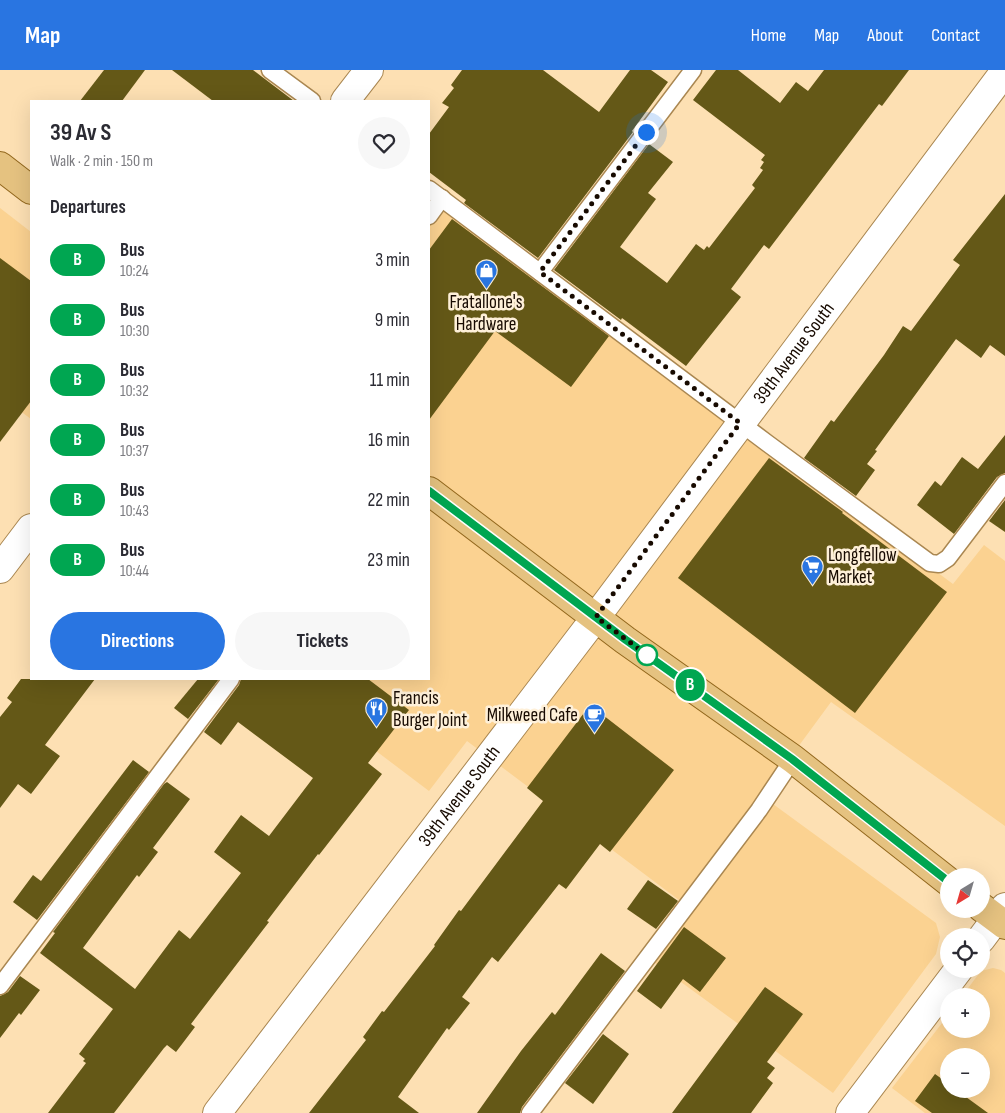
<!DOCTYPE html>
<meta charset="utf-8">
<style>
:root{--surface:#fff;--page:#f7f7f7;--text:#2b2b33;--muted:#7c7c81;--accent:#2975e1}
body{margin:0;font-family:"Sofia Sans Condensed",sans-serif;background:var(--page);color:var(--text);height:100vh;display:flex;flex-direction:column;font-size:19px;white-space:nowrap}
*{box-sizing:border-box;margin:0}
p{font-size:16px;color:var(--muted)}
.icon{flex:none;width:28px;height:28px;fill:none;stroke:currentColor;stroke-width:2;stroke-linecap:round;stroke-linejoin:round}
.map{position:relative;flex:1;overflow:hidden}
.details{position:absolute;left:30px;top:30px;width:400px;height:580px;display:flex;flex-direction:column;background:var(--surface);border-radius:0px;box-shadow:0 5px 20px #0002}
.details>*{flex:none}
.badge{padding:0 10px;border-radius:16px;font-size:18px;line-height:32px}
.needle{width:32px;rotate:217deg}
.tools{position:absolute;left:940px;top:798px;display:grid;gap:10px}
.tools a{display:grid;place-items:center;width:50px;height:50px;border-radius:50%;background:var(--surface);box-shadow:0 5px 20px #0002;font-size:25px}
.you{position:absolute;width:25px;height:25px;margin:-12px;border:4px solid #fff;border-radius:50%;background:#1a73e8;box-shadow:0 0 0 8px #1a73e833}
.map>.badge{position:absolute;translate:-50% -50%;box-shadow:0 0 0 2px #fff}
h2{padding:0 20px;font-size:19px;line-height:45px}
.round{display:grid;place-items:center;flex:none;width:52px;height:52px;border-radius:26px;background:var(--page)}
.overview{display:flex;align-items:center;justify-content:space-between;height:85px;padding:0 20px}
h1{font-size:24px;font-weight:700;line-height:38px}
.action{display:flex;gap:10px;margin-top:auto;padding:10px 20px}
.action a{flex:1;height:58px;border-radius:30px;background:var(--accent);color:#fff;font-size:20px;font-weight:700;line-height:58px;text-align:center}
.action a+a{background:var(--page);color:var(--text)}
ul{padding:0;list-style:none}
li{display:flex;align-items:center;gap:15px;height:60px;padding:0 20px}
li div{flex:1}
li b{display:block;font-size:19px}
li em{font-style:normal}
li .badge{min-width:55px;font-weight:700;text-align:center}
header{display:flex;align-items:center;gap:30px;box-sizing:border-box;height:70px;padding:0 25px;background:var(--accent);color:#fff}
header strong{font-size:24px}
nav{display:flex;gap:28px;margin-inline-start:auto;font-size:18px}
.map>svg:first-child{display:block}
</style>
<header>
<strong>Map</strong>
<nav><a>Home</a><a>Map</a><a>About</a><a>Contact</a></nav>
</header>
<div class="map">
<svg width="1005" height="1043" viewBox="0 0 1005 1043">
<rect width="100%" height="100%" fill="#fde0b3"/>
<g fill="#fbd291" fill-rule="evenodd">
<polygon points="437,131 953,514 984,475 1005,491 1005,756 831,632 762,726 936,853 940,867 936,884 833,1023 644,885 683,833 467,671 429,721 281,609 429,609 429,142"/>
<polygon points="0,138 31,162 31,349 0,326"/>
<path d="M993,898L1001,900L1005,903V1043H925L892,1018L949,944V959H981V926H962L981,901ZM949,986H981V1019H949Z"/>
</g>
<g fill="#645817">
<polygon points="104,0 145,0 122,31 80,31"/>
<polygon points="172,0 253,0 294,31 213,31"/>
<polygon points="462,0 543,0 599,42 630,0 651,0 668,12 632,61 633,62 538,188 464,133 466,130 429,102 429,64 449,37 442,33 454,18 451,15"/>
<polygon points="716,0 738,0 780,33 796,12 808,21 824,0 909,0 882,36 879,34 769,179 764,175 731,219 741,227 686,296 622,248 621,250 554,200 649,74 673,92 648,123 656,129 620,177 667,213 696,174 704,180 707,176 709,178 755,118 752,115 763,100 760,98 764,92 761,90 765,85 693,30"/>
<polygon points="1005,124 1005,286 990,275 981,288 956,269 875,380 877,381 867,394 875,400 856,426 804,388 831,350 834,352 884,285 903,256 911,261 960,195 953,190"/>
<polygon points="452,149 609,266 571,317 495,261 429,350 429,180"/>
<polygon points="0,188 31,211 31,331 0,372"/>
<polygon points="1005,365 1005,403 997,407 954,464 917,435 935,411 941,416 962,387 978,399"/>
<polygon points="769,388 843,442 842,443 947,522 855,643 678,508"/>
<polygon points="1005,430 1005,462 989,451"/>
<polygon points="21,609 95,609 45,675 60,686 31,724 18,714 0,738 0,647 12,632 7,628"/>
<polygon points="198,609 219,609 188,649 174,638"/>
<polygon points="241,609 368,609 409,640 368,693 382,704 319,785 318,784 267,851 269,852 191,954 195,957 176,982 167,975 164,978 114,1043 48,1043 86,993 83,991 85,989 79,984 113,939 40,883 55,863 53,862 164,714 167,712 190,729 153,778 158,782 139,807 137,805 83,878 135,919 179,860 190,869 241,803 214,782 241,745 269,766 313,708 238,652 221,675 204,662 239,615"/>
<polygon points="590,635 674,700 610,782 600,774 566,819 559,814 498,892 492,887 462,927 470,933 449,960 447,958 398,1027 419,1043 309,1043 366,970 363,967 382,941 384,942 435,876 434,875 459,840 461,841 543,731 527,718"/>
<polygon points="133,690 149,702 37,850 13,832 33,805 41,811"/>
<polygon points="648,810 678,831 656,859 627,839"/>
<polygon points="684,857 726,888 700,922 683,909 661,939 637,921"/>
<polygon points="601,883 625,901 522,1037 520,1043 477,1043 521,981 552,942 555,945"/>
<polygon points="20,906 40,920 21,945 19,943 0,968 0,926 8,922"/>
<polygon points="765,917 803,944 767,992 775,998 767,1008 773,1013 751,1043 672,1043"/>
<polygon points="603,964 629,984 593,1034 565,1013"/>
<polygon points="935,1004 949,1014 949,1019 955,1019 988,1043 932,1043 915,1031"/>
</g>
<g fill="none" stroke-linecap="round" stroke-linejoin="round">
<defs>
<g id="service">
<polyline points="270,0 312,31"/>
<polyline points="429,119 767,373 930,493 939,494 948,488 1005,413"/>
<polyline points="429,146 442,128"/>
<polyline points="540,202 693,0"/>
<polyline points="0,916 231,609"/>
<polyline points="530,1043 759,740 793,689"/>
</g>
<g id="minor">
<polyline points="345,31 369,0"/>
<polyline points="0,499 31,458"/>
<polyline points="981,869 1005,837"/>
<path id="s1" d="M217,1043L596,547L1005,1"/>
<polyline points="850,1043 959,899"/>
</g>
<g id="primary">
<polyline points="0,96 31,120"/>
<polyline points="429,421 625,570 793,689 949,812"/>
<polyline points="981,837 1005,855"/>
</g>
</defs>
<use href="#service" stroke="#aa8751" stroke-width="19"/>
<use href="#minor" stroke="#aa8751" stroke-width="30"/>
<use href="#primary" stroke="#92671c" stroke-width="30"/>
<use href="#service" stroke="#fff" stroke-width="16"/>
<use href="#minor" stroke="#fff" stroke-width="28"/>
<use href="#primary" stroke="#e5c280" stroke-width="28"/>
</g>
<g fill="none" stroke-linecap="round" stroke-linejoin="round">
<defs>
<polyline id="line" points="429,421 626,570 792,689 949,812"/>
</defs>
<use href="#line" stroke="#fff" stroke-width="11"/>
<use href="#line" stroke="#00a651" stroke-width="8"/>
<polyline stroke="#170a00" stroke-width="5" stroke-dasharray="0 9" points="646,62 540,202 740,353 596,547 647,585"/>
</g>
<defs>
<symbol id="shop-pin" viewBox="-11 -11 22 30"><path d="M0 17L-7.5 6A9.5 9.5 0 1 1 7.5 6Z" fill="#2975e1" stroke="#fef0d9"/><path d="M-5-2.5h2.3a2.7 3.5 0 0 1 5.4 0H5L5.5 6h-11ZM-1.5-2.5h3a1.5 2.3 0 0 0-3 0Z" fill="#fff"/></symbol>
<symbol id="supermarket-pin" viewBox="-11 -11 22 30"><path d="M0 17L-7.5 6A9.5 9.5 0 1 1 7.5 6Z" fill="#2975e1" stroke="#fef0d9"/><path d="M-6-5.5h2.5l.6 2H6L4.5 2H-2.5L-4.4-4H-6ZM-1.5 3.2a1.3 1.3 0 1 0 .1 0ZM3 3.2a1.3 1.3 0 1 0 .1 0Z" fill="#fff"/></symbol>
<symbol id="restaurant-pin" viewBox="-11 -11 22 30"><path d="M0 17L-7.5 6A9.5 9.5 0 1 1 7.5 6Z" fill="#2975e1" stroke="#fef0d9"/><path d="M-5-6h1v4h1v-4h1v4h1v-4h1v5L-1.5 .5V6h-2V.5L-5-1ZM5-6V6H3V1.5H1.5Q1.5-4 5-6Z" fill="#fff"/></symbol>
<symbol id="cafe-pin" viewBox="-11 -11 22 30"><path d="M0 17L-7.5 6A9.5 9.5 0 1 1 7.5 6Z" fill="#2975e1" stroke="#fef0d9"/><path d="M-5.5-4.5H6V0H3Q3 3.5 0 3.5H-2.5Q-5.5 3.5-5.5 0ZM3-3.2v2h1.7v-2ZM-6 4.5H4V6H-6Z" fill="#fff"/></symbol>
</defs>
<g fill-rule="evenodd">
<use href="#shop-pin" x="474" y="188" width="25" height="34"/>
<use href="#supermarket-pin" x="800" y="484" width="25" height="34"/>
<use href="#restaurant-pin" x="364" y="626" width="25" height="34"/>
<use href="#cafe-pin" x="582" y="632" width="25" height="34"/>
</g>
<circle fill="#fff" stroke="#00a651" stroke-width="2.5" cx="647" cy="585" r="10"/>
<g text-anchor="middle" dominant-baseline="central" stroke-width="5" stroke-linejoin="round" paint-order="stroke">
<g font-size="19" fill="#170a00" stroke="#fef0d9" text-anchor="start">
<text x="486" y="232" text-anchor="middle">Fratallone's<tspan x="486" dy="22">Hardware</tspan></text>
<text x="828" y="485">Longfellow<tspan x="828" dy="22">Market</tspan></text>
<text x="393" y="628">Francis<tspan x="393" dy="22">Burger Joint</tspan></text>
<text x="578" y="645" text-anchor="end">Milkweed Cafe</text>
</g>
<g font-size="19" fill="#170a00" stroke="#fef0d9">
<text stroke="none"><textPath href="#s1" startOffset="954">39th Avenue South</textPath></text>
<text stroke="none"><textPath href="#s1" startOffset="399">39th Avenue South</textPath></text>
</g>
</g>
</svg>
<div class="tools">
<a><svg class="needle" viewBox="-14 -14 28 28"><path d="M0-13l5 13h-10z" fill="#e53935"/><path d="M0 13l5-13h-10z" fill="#7c7c81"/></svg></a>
<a><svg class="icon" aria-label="locate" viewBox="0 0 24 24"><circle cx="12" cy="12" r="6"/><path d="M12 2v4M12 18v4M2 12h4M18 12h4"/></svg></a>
<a>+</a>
<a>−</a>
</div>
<div class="you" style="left:646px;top:62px"></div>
<b class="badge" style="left:690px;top:615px;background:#00a651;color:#fff">B</b>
<section class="details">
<div class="overview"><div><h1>39 Av S</h1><p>Walk · 2 min · 150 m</p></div><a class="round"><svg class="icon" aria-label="heart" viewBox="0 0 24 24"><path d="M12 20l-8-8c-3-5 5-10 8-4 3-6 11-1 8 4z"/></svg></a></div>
<h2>Departures</h2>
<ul>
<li><span class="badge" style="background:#00a651;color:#fff">B</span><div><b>Bus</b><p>10:24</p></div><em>3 min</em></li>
<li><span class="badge" style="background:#00a651;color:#fff">B</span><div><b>Bus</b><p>10:30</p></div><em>9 min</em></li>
<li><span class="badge" style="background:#00a651;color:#fff">B</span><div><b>Bus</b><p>10:32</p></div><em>11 min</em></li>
<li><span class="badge" style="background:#00a651;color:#fff">B</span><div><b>Bus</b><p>10:37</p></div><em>16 min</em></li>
<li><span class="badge" style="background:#00a651;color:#fff">B</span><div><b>Bus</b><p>10:43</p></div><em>22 min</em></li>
<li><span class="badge" style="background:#00a651;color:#fff">B</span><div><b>Bus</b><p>10:44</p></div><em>23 min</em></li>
</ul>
<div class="action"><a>Directions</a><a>Tickets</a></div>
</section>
</div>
